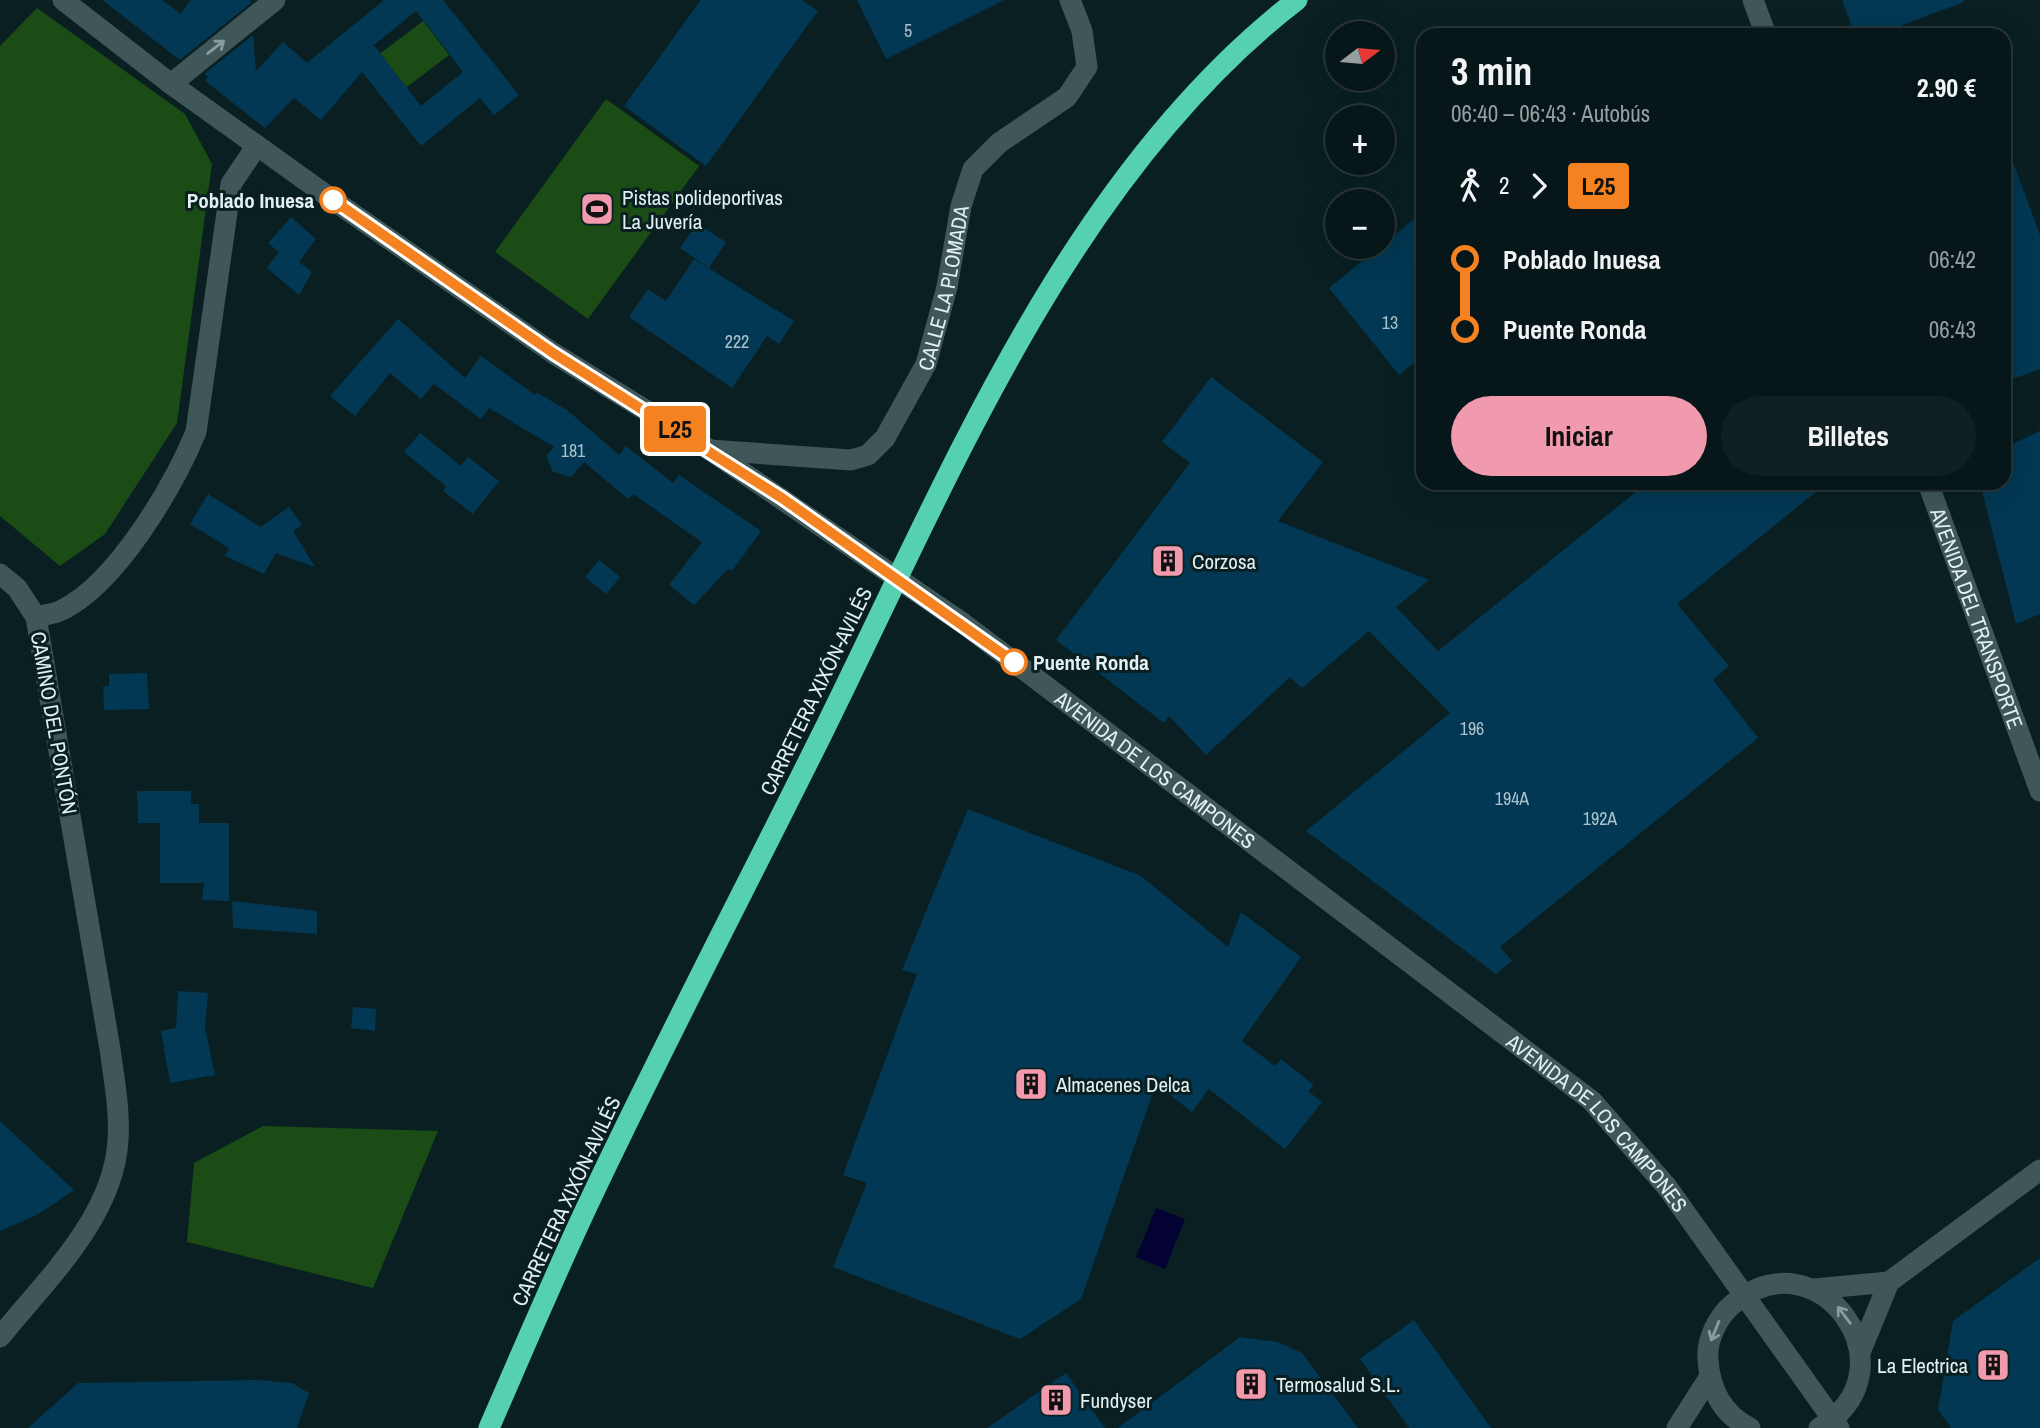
<!DOCTYPE html>
<html lang="es">
<meta charset="utf-8">
<style>
:root{--surface:#071719;--page:#102022;--text:#f1f3f6;--muted:#989fa2;--line:#283638;--accent:#f29aad}
body{margin:0;font-family:"Archivo Narrow",sans-serif;background:var(--page);color:var(--text);height:100vh;display:flex;flex-direction:column;font-size:26px;white-space:nowrap}
*{box-sizing:border-box;margin:0}
p{font-size:23px;color:var(--muted)}
.icon{flex:none;width:38px;height:38px;fill:none;stroke:currentColor;stroke-width:2;stroke-linecap:round;stroke-linejoin:round}
.map{position:relative;flex:1;overflow:hidden}
.sheet{position:absolute;left:1416px;top:28px;width:595px;height:462px;display:flex;flex-direction:column;background:var(--surface);border-radius:21px;box-shadow:0 7px 28px #0002,0 0 0 2px var(--line)}
.sheet>*{flex:none}
.badge{padding:0 14px;border-radius:5px;font-size:24px;line-height:46px}
.needle{width:46px;rotate:74deg}
.buttons{position:absolute;left:1325px;top:21px;display:grid;gap:14px}
.buttons a{display:grid;place-items:center;width:70px;height:70px;border-radius:50%;background:var(--surface);box-shadow:0 7px 28px #0002,0 0 0 2px var(--line);font-size:35px}
.map>.badge{position:absolute;translate:-50% -50%;box-shadow:0 0 0 4px #fff}
.legs{display:flex;align-items:center;gap:10px;height:77px;padding:0 35px;font-size:23px}
.legs p{margin-inline-start:auto}
.headline{display:flex;align-items:center;justify-content:space-between;height:119px;padding:0 35px}
h1{font-size:38px;font-weight:700;line-height:52px}
.button{display:flex;gap:14px;margin-top:auto;padding:14px 35px}
.button a{flex:1;height:80px;border-radius:42px;background:var(--accent);color:#111;font-size:28px;font-weight:700;line-height:80px;text-align:center}
.button a+a{background:var(--page);color:var(--text)}
ul{padding:0 35px;list-style:none}
li{display:flex;align-items:center;gap:24px;height:70px;font-size:26px}
li i{display:grid;place-items:center;width:10px;height:100%;margin:0 9px;background:currentColor}
li i::after{content:'';width:18px;height:18px;margin:-9px;border:5px solid;border-radius:50%;background:var(--surface)}
li p{margin-inline-start:auto}
li:first-child i{background:linear-gradient(#0000 50%,currentColor 0)}
li:last-child i{background:linear-gradient(currentColor 50%,#0000 0)}
.map>svg:first-child{display:block}
</style>
<div class="map">
<svg width="2040" height="1428" viewBox="0 0 2040 1428">
<rect width="100%" height="100%" fill="#091f21"/>
<g fill="#1b4c16">
<polygon points="37,8 185,114 212,164 177,423 105,534 60,566 0,516 0,46"/>
<polygon points="423,21 449,55 403,90 377,56"/>
<polygon points="606,99 699,166 588,319 495,252"/>
<polygon points="263,1126 438,1131 373,1288 187,1242 194,1163"/>
</g>
<polygon fill="#030233" points="1156,1208 1185,1219 1165,1269 1136,1257"/>
<g fill="#023853" fill-rule="evenodd">
<polygon points="102,0 162,0 181,14 190,0 250,0 251,3 180,60"/>
<path d="M384,0H443L519,95L494,115L480,98L421,146L362,72L321,120L294,98L265,128L205,81L208,77L204,74L253,35L256,71L283,42L307,63ZM416,11L463,72L421,106L374,45Z"/>
<polygon points="701,0 802,0 818,11 706,166 624,106"/>
<polygon points="857,0 1004,0 886,59"/>
<polygon points="1842,0 1963,0 1964,2 1902,25 1906,35 1855,35"/>
<polygon points="2006,143 2040,235 2040,369 2004,382 2004,144"/>
<polygon points="1423,212 1423,356 1399,375 1329,288"/>
<polygon points="291,217 316,239 299,262 312,272 299,295 267,268 279,252 268,243"/>
<polygon points="697,223 726,242 709,268 680,248"/>
<polygon points="694,259 794,321 779,344 767,336 732,388 629,317 648,289 666,301"/>
<polygon points="398,319 465,378 481,356 535,395 536,392 567,410 619,455 626,446 673,483 679,475 761,531 732,571 728,569 694,605 669,585 702,542 633,494 628,499 584,462 571,477 553,472 546,456 554,447 489,408 481,419 434,384 421,399 390,373 355,416 330,396"/>
<polygon points="1211,377 1323,462 1278,521 1429,580 1396,607 1438,651 1647,483 1827,483 1677,604 1729,666 1713,680 1758,738 1500,947 1512,961 1496,974 1306,831 1450,713 1369,631 1302,688 1290,677 1206,755 1169,716 1164,723 1056,640 1190,463 1162,442"/>
<polygon points="2040,431 2040,614 2016,624 1980,483 2004,483 2004,448"/>
<polygon points="420,433 461,466 468,457 499,481 473,514 443,491 446,486 404,452"/>
<polygon points="208,494 261,527 289,507 302,525 293,531 315,567 276,553 264,574 225,556 229,548 190,524"/>
<polygon points="599,560 620,577 606,594 585,577"/>
<polygon points="147,673 149,709 104,710 103,686 109,686 109,674"/>
<polygon points="137,791 191,791 191,804 199,804 199,823 229,823 229,901 202,900 204,883 160,883 160,823 138,823"/>
<polygon points="968,809 1141,876 1228,947 1241,912 1301,957 1242,1041 1275,1066 1281,1059 1314,1085 1308,1091 1322,1102 1285,1149 1209,1089 1192,1112 1156,1084 1081,1299 1020,1339 833,1267 867,1183 843,1175 917,974 902,970"/>
<polygon points="232,901 317,911 317,934 233,928"/>
<polygon points="178,991 208,993 205,1028 215,1075 170,1083 161,1031 176,1028"/>
<polygon points="353,1007 376,1009 375,1031 351,1028"/>
<polygon points="0,1121 74,1190 37,1215 0,1231"/>
<polygon points="2040,1258 2040,1428 1951,1428 1938,1410 1953,1321"/>
<polygon points="1414,1320 1491,1428 1409,1428 1360,1359"/>
<polygon points="1240,1337 1278,1342 1302,1353 1358,1428 1118,1428"/>
<polygon points="1066,1373 1105,1428 987,1428"/>
<polygon points="258,1380 292,1383 309,1393 297,1428 28,1428 78,1383"/>
</g>
<g fill="none" stroke-linecap="round" stroke-linejoin="round">
<g stroke="#40575a" stroke-width="21">
<polyline points="1753,0 1766,35"/>
<polyline points="171,84 275,0"/>
<path id="s1" d="M710,450L851,460L868,455L885,438L926,364L947,287L961,206L973,169L999,143L1067,97L1087,67L1082,31L1070,0"/>
<path id="s2" d="M1928,483L2040,791"/>
<polyline points="0,574 17,588 36,617"/>
<polyline points="1814,1289 1889,1282"/>
<path d="M0,1337C45,1281 114,1217 118,1140C120,1110 114,1079 110,1049L36,617C44,615 55,614 62,610C117,583 173,487 196,432L231,184L256,147"/>
<polyline points="1861,1350 1889,1282 2040,1170"/>
<polyline points="1677,1428 1709,1378"/>
<path d="M1750,1428C1722,1414 1710,1390 1708,1360C1706,1340 1718,1316 1733,1304C1819,1231 1918,1371 1819,1428"/>
</g>
<path stroke="#40575a" stroke-width="21" id="s3" d="M63,0L171,84L333,200L553,353L710,450L964,624L1592,1101L1667,1187L1839,1428"/>
<path stroke="#55d1b2" stroke-width="21" d="M489,1428C520,1357 550,1286 583,1215C659,1053 743,893 823,732C948,480 1069,175 1297,0"/>
</g>
<defs><path id="oneway-shaft" d="M-6 0H5M1.5-3L5.5 0L1.5 3" fill="none" stroke-width="1.6" stroke-linecap="round" stroke-linejoin="round" transform="scale(1.75)"/></defs>
<g stroke="#899c9e">
<use href="#oneway-shaft" transform="translate(216 47) rotate(-38)"/>
<use href="#oneway-shaft" transform="translate(1844 1315) rotate(-127)"/>
<use href="#oneway-shaft" transform="translate(1715 1331) rotate(112)"/>
</g>
<g fill="none" stroke-linecap="round" stroke-linejoin="round">
<defs>
<polyline id="line-1" points="333,200 553,353 782,498 1014,662"/>
</defs>
<use href="#line-1" stroke="#fff" stroke-width="16"/>
<use href="#line-1" stroke="#f58220" stroke-width="10"/>
</g>
<defs>
<symbol id="stadium-square" viewBox="-11 -11 22 22"><rect x="-9" y="-9" width="18" height="18" rx="4" fill="#f29aad" stroke="#091f21"/><path d="M0-5a6.5 5 0 1 0 0 10a6.5 5 0 1 0 0-10ZM-3.5-1.8h7v3.6h-7Z" fill="#111"/></symbol>
<symbol id="building-square" viewBox="-11 -11 22 22"><rect x="-9" y="-9" width="18" height="18" rx="4" fill="#f29aad" stroke="#091f21"/><path d="M-4-6H4V6H1V3H-1V6H-4ZM-2.5-4.3h1.7v1.8h-1.7ZM.8-4.3h1.7v1.8H.8ZM-2.5-1h1.7V.8h-1.7ZM.8-1h1.7V.8H.8Z" fill="#111"/></symbol>
</defs>
<g fill-rule="evenodd">
<use href="#stadium-square" x="578" y="190" width="38" height="38"/>
<use href="#building-square" x="1149" y="542" width="38" height="38"/>
<use href="#building-square" x="1012" y="1065" width="38" height="38"/>
<use href="#building-square" x="1974" y="1346" width="38" height="38"/>
<use href="#building-square" x="1232" y="1365" width="38" height="38"/>
<use href="#building-square" x="1037" y="1381" width="38" height="38"/>
</g>
<g fill="#fff" stroke="#f58220" stroke-width="3.5">
<circle cx="333" cy="200" r="12"/>
<circle cx="1014" cy="662" r="12"/>
</g>
<g text-anchor="middle" dominant-baseline="central" stroke-width="6" stroke-linejoin="round" paint-order="stroke">
<g font-size="18" fill="#abc2ca">
<text x="908" y="30">5</text>
<text x="1390" y="322">13</text>
<text x="737" y="341">222</text>
<text x="573" y="450">181</text>
<text x="1472" y="728">196</text>
<text x="1512" y="798">194A</text>
<text x="1600" y="818">192A</text>
</g>
<g font-size="21" fill="#e3f0f2" stroke="#091f21" text-anchor="start">
<text x="622" y="197">Pistas polideportivas<tspan x="622" dy="24">La Juvería</tspan></text>
<text x="1192" y="561">Corzosa</text>
<text x="1056" y="1084">Almacenes Delca</text>
<text x="1968" y="1365" text-anchor="end">La Electrica</text>
<text x="1276" y="1384">Termosalud S.L.</text>
<text x="1080" y="1400">Fundyser</text>
</g>
<g font-size="21" font-weight="bold" fill="#e3f0f2" stroke="#091f21" text-anchor="end">
<text x="314" y="200">Poblado Inuesa</text>
<text x="1033" y="662" text-anchor="start">Puente Ronda</text>
</g>
<g font-size="21" fill="#e3f0f2" stroke="#091f21">
<text stroke="none"><textPath href="#s1" startOffset="346">CALLE LA PLOMADA</textPath></text>
<text stroke="none"><textPath href="#s2" startOffset="144">AVENIDA DEL TRANSPORTE</textPath></text>
<text transform="translate(816 691) rotate(-64)">CARRETERA XIXÓN-AVILÉS</text>
<text transform="translate(54 723) rotate(80)">CAMINO DEL PONTÓN</text>
<text stroke="none"><textPath href="#s3" startOffset="1337">AVENIDA DE LOS CAMPONES</textPath></text>
<text stroke="none"><textPath href="#s3" startOffset="1904">AVENIDA DE LOS CAMPONES</textPath></text>
<text transform="translate(566 1201) rotate(-65)">CARRETERA XIXÓN-AVILÉS</text>
</g>
</g>
</svg>
<div class="buttons">
<a><svg class="needle" viewBox="-14 -14 28 28"><path d="M0-13l5 13h-10z" fill="#e53935"/><path d="M0 13l5-13h-10z" fill="#989fa2"/></svg></a>
<a>+</a>
<a>−</a>
</div>
<b class="badge" style="left:675px;top:429px;background:#f58220;color:#111">L25</b>
<section class="sheet">
<div class="headline"><div><h1>3 min</h1><p>06:40 – 06:43 · Autobús</p></div><b>2.90 €</b></div>
<div class="legs"><svg class="icon" aria-label="walk" viewBox="0 0 24 24"><circle cx="13" cy="4" r="2"/><path d="M13 8l-2 6 4 7M11 14l-3 7M7 12l3-4h3l4 4"/></svg>2<svg class="icon" aria-label="forward" viewBox="0 0 24 24"><path d="M9 5l7 7-7 7"/></svg><b class="badge" style="background:#f58220;color:#111">L25</b></div>
<ul>
<li><i style="color:#f58220"></i><b>Poblado Inuesa</b><p>06:42</p></li>
<li><i style="color:#f58220"></i><b>Puente Ronda</b><p>06:43</p></li>
</ul>
<div class="button"><a>Iniciar</a><a>Billetes</a></div>
</section>
</div>
